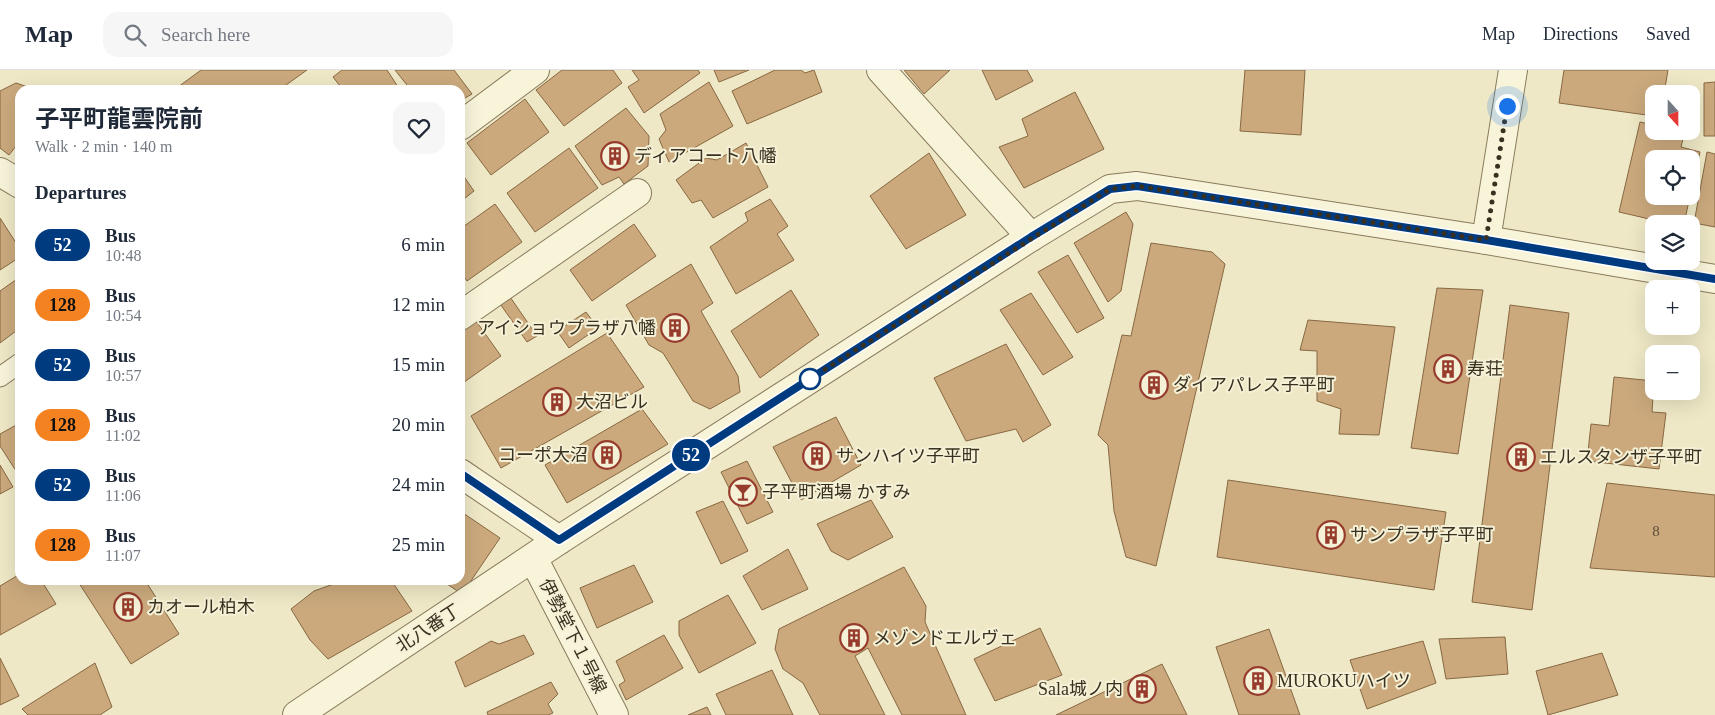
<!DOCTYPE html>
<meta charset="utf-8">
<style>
:root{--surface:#fff;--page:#f6f6f7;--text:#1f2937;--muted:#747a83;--line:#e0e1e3}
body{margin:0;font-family:"Times New Roman","Noto Sans JP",serif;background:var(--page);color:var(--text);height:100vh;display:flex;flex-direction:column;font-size:19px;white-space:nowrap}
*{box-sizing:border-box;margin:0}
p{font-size:16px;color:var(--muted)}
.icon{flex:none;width:28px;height:28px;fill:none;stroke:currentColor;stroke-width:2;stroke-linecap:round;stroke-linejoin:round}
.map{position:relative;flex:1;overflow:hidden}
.sheet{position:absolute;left:15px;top:15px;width:450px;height:500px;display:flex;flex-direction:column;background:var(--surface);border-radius:15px;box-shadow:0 5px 20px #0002}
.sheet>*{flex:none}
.badge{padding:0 10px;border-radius:16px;font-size:18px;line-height:32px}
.needle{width:32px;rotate:159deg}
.controls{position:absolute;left:1645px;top:15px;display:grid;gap:10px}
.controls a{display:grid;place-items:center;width:55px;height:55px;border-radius:10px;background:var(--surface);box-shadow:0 5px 20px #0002;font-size:25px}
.you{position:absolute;width:25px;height:25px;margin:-12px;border:4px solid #fff;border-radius:50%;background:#1a73e8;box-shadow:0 0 0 8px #1a73e833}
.map>.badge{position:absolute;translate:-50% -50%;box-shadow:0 0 0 2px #fff}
h2{padding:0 20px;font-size:19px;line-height:45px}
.round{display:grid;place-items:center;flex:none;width:52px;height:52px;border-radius:15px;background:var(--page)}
.head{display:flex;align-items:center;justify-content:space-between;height:85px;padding:0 20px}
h1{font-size:24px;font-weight:700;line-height:38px}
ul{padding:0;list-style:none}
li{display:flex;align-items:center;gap:15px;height:60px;padding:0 20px}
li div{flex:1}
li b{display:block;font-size:19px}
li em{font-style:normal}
li .badge{min-width:55px;font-weight:700;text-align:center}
header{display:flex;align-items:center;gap:30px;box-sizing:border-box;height:70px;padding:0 25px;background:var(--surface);border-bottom:1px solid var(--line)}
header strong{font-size:24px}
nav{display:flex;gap:28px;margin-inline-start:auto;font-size:18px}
.search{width:350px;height:45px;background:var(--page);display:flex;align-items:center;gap:12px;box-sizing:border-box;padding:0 18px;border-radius:15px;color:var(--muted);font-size:19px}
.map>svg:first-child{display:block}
</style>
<header>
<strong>Map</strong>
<div class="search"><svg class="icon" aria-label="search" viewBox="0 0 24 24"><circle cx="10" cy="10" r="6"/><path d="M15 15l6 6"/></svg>Search here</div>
<nav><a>Map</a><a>Directions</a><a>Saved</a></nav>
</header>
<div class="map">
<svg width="1715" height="645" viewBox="0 0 1715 645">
<rect width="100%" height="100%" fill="#eee8c6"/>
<g fill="#cba97d" stroke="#876842">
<polygon points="201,0 307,0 279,20 174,20"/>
<polygon points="342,0 387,0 400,20 343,20 333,7"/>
<polygon points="395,0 454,0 472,24 460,31 460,20 411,20"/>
<polygon points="562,0 613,0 622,13 564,56 536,20"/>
<polygon points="632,0 698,0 700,3 644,43 628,17 639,10"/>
<polygon points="714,0 749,0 719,12"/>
<polygon points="775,0 801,0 805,3 814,0 822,22 747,54 732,21"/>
<polygon points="904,0 950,0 924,24"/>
<polygon points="982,0 1027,0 1033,11 996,30"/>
<polygon points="1245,0 1305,0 1301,65 1240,61"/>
<polygon points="1564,0 1668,0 1664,24 1654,24 1654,46 1559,33"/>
<polygon points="709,12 733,56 669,92 659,69 666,60 660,44"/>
<polygon points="1715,12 1715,66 1704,66 1704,13"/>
<polygon points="16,13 37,20 20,20 20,71 9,85 0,78 0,21"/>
<polygon points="1075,22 1104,79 1024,118 999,77 1028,66 1022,49"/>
<polygon points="525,29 549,62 491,105 467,73"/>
<polygon points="626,38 649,66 648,96 624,114 619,107 602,115 575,76"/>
<polygon points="1640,52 1654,55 1654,61 1685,61 1681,77 1700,82 1691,121 1691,89 1654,89 1654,126 1690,126 1684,154 1671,154 1619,142"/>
<polygon points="746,73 768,117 713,148 701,130 692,133 676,110 706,88 717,90"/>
<polygon points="569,78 598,118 535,162 507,123"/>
<polygon points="1707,82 1715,84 1715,157 1694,153"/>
<polygon points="929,83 966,145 906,179 870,126"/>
<polygon points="460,101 474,121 460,132"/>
<polygon points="770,129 788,156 777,164 794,190 736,224 710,177 748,151 745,143"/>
<polygon points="495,134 522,172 467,211 460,201 460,159"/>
<polygon points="1126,142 1133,154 1121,221 1108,232 1074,173"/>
<polygon points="0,148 20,179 20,187 0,200"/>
<polygon points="634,154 656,186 592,231 570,200"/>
<polygon points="1151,173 1212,182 1225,194 1156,496 1126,487 1114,441 1108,375 1098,365 1122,265 1131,266"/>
<polygon points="1068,185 1104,248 1077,263 1038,202"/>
<polygon points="691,194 713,233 701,241 738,306 740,322 710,339 693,331 663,283 649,275 626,235"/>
<polygon points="20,207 20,258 0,273 0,221"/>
<polygon points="1437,218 1483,220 1458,384 1411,378"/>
<polygon points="791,220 819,265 760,308 731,261"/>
<polygon points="1031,223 1073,287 1043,305 1000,240"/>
<polygon points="508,224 537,266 527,272 498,231"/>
<polygon points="1510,235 1569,243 1532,540 1472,532"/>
<polygon points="586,242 598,258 569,278 557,261"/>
<polygon points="1308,250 1395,257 1379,365 1339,364 1341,339 1317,331 1317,281 1300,280"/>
<polygon points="476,251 501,286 460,315 460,262"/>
<polygon points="607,263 644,317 501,398 471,346"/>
<polygon points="1006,274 1051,355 1023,372 1016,359 966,371 934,308"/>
<polygon points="1614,307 1654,311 1652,342 1666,343 1659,399 1587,391 1591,354 1609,356"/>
<polygon points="642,339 668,374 567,433 545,395"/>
<polygon points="836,347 861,395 801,430 773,377"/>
<polygon points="20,353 20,407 0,376 0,364"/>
<polygon points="747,391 773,442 747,454 721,402"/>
<polygon points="0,395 13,417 0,424"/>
<polygon points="1228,410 1446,442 1434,520 1217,487"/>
<polygon points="1607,413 1715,425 1715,507 1590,498"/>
<polygon points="871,430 893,467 848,490 831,481 817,454"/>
<polygon points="723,431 748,481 721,494 696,442"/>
<polygon points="460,441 500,468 462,524 441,510 460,510"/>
<polygon points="788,479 808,519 762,540 743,506"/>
<polygon points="634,495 653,532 597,558 580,518"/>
<polygon points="904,497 926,536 925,552 966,645 902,645 868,578 855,586 885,645 820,645 803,613 783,599 775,579 779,559"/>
<polygon points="20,504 20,510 41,510 56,534 0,565 0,516"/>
<polygon points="77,510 145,510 179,564 131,594"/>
<polygon points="345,510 391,510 412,541 328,589 310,570 291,539 314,521"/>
<polygon points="728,525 756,573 699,603 679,565 679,551"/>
<polygon points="1040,558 1062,605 995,631 974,589"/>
<polygon points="1269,559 1300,645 1239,645 1216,577"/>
<polygon points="524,565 534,584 465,617 455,592 491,571 499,574"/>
<polygon points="664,565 683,598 626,630 619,615 625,611 616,591"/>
<polygon points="1505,567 1508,604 1446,609 1439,569"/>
<polygon points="1423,571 1436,613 1367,639 1350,590"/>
<polygon points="1602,583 1618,625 1548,645 1536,601"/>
<polygon points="0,588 19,626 0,635"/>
<polygon points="95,593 112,637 100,645 28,645 22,639"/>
<polygon points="1162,594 1187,645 1056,645"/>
<polygon points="772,600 793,645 726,645 716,624"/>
<polygon points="551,612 558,624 548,634 553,643 548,645 488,645 487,642"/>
<polygon points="707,637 711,645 688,645"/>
</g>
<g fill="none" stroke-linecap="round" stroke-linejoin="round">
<defs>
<polyline id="service" points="0,307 20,293"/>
<g id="minor">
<polyline points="881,0 1031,167"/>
<polyline points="460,56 535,0"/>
<polyline points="1486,170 1513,0"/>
<polyline points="460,246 637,123"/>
<polyline points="533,488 614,645"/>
<polyline points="297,645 559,470 1031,167 1110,119 1137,116 1486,170 1715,209"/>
</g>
<g id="tertiary">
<polyline points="0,102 20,114"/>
<polyline points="460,403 559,470"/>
</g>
</defs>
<use href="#service" stroke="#897a5c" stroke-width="21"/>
<use href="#minor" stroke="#897a5c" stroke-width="30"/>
<use href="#tertiary" stroke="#897a5c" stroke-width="30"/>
<use href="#service" stroke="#f8f4da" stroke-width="19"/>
<use href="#minor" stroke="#f8f4da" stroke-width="28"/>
<use href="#tertiary" stroke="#f8f4da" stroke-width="28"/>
</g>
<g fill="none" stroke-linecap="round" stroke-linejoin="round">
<defs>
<polyline id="line" points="460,403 559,470 1031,167 1110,119 1137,116 1486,170 1715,209"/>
</defs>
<use href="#line" stroke="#fff" stroke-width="11"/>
<use href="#line" stroke="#003b80" stroke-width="8"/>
<polyline stroke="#393020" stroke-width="5" stroke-dasharray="0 9" points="810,309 1110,119 1137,116 1486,170 1507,36"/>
</g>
<defs>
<symbol id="building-ring" viewBox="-11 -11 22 22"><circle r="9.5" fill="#f5f1d6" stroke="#973c2d" stroke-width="1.5"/><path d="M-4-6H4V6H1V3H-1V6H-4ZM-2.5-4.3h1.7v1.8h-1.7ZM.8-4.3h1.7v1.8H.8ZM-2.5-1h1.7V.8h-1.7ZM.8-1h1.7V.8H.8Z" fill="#973c2d"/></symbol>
<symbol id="bar-ring" viewBox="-11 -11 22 22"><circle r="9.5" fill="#f5f1d6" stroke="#973c2d" stroke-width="1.5"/><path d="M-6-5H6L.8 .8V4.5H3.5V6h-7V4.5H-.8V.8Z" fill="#973c2d"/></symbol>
</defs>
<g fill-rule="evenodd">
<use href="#building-ring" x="599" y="70" width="32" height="32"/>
<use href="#building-ring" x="659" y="242" width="32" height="32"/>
<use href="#building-ring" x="1432" y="283" width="32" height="32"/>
<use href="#building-ring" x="1138" y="299" width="32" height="32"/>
<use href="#building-ring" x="541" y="316" width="32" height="32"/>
<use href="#building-ring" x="591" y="369" width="32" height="32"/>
<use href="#building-ring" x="801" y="370" width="32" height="32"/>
<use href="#building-ring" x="1505" y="371" width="32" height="32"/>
<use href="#bar-ring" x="727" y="406" width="32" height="32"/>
<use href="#building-ring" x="1315" y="449" width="32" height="32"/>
<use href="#building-ring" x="112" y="521" width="32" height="32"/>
<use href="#building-ring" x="838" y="552" width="32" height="32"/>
<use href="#building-ring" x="1242" y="595" width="32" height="32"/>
<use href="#building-ring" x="1126" y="603" width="32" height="32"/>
</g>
<circle fill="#fff" stroke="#003b80" stroke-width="2.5" cx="810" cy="309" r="10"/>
<g text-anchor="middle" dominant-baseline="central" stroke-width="4" stroke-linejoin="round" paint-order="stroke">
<g font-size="15" fill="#5e4e37">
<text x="1656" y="461">8</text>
</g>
<g font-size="18" fill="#393020" stroke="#f5f1d6" text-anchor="start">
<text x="634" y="86">ディアコート八幡</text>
<text x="656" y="258" text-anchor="end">アイショウプラザ八幡</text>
<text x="1467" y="299">寿荘</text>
<text x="1173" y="315">ダイアパレス子平町</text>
<text x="576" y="332">大沼ビル</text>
<text x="588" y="385" text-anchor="end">コーポ大沼</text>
<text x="836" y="386">サンハイツ子平町</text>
<text x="1540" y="387">エルスタンザ子平町</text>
<text x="762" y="422">子平町酒場 かすみ</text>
<text x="1350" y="465">サンプラザ子平町</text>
<text x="147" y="537">カオール柏木</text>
<text x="873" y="568">メゾンドエルヴェ</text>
<text x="1277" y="611">MUROKUハイツ</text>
<text x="1123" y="619" text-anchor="end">Sala城ノ内</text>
</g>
<g font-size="18" fill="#393020" stroke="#f5f1d6">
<text transform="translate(428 558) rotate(-33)">北八番丁</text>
<text transform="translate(573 566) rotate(63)">伊勢堂下１号線</text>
</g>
</g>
</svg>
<div class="controls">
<a><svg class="needle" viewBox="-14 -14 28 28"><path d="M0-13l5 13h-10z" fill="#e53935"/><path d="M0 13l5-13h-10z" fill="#747a83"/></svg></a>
<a><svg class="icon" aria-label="locate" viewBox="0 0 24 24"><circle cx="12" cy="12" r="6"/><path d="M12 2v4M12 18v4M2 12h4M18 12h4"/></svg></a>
<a><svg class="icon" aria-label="layers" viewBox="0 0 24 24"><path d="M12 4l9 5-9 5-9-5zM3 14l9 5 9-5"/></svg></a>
<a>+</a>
<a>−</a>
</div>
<div class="you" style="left:1507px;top:36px"></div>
<b class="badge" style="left:691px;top:385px;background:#003b80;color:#fff">52</b>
<section class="sheet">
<div class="head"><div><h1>子平町龍雲院前</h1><p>Walk · 2 min · 140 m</p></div><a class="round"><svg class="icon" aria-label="heart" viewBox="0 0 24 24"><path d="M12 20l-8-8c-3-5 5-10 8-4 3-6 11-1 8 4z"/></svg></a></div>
<h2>Departures</h2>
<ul>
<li><span class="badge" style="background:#003b80;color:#fff">52</span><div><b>Bus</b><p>10:48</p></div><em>6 min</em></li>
<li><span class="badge" style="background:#f58220;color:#111">128</span><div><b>Bus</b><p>10:54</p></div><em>12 min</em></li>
<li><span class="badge" style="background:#003b80;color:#fff">52</span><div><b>Bus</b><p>10:57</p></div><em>15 min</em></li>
<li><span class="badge" style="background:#f58220;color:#111">128</span><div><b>Bus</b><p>11:02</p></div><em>20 min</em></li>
<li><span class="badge" style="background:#003b80;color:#fff">52</span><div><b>Bus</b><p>11:06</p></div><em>24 min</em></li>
<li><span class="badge" style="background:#f58220;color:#111">128</span><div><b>Bus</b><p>11:07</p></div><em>25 min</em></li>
</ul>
</section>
</div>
